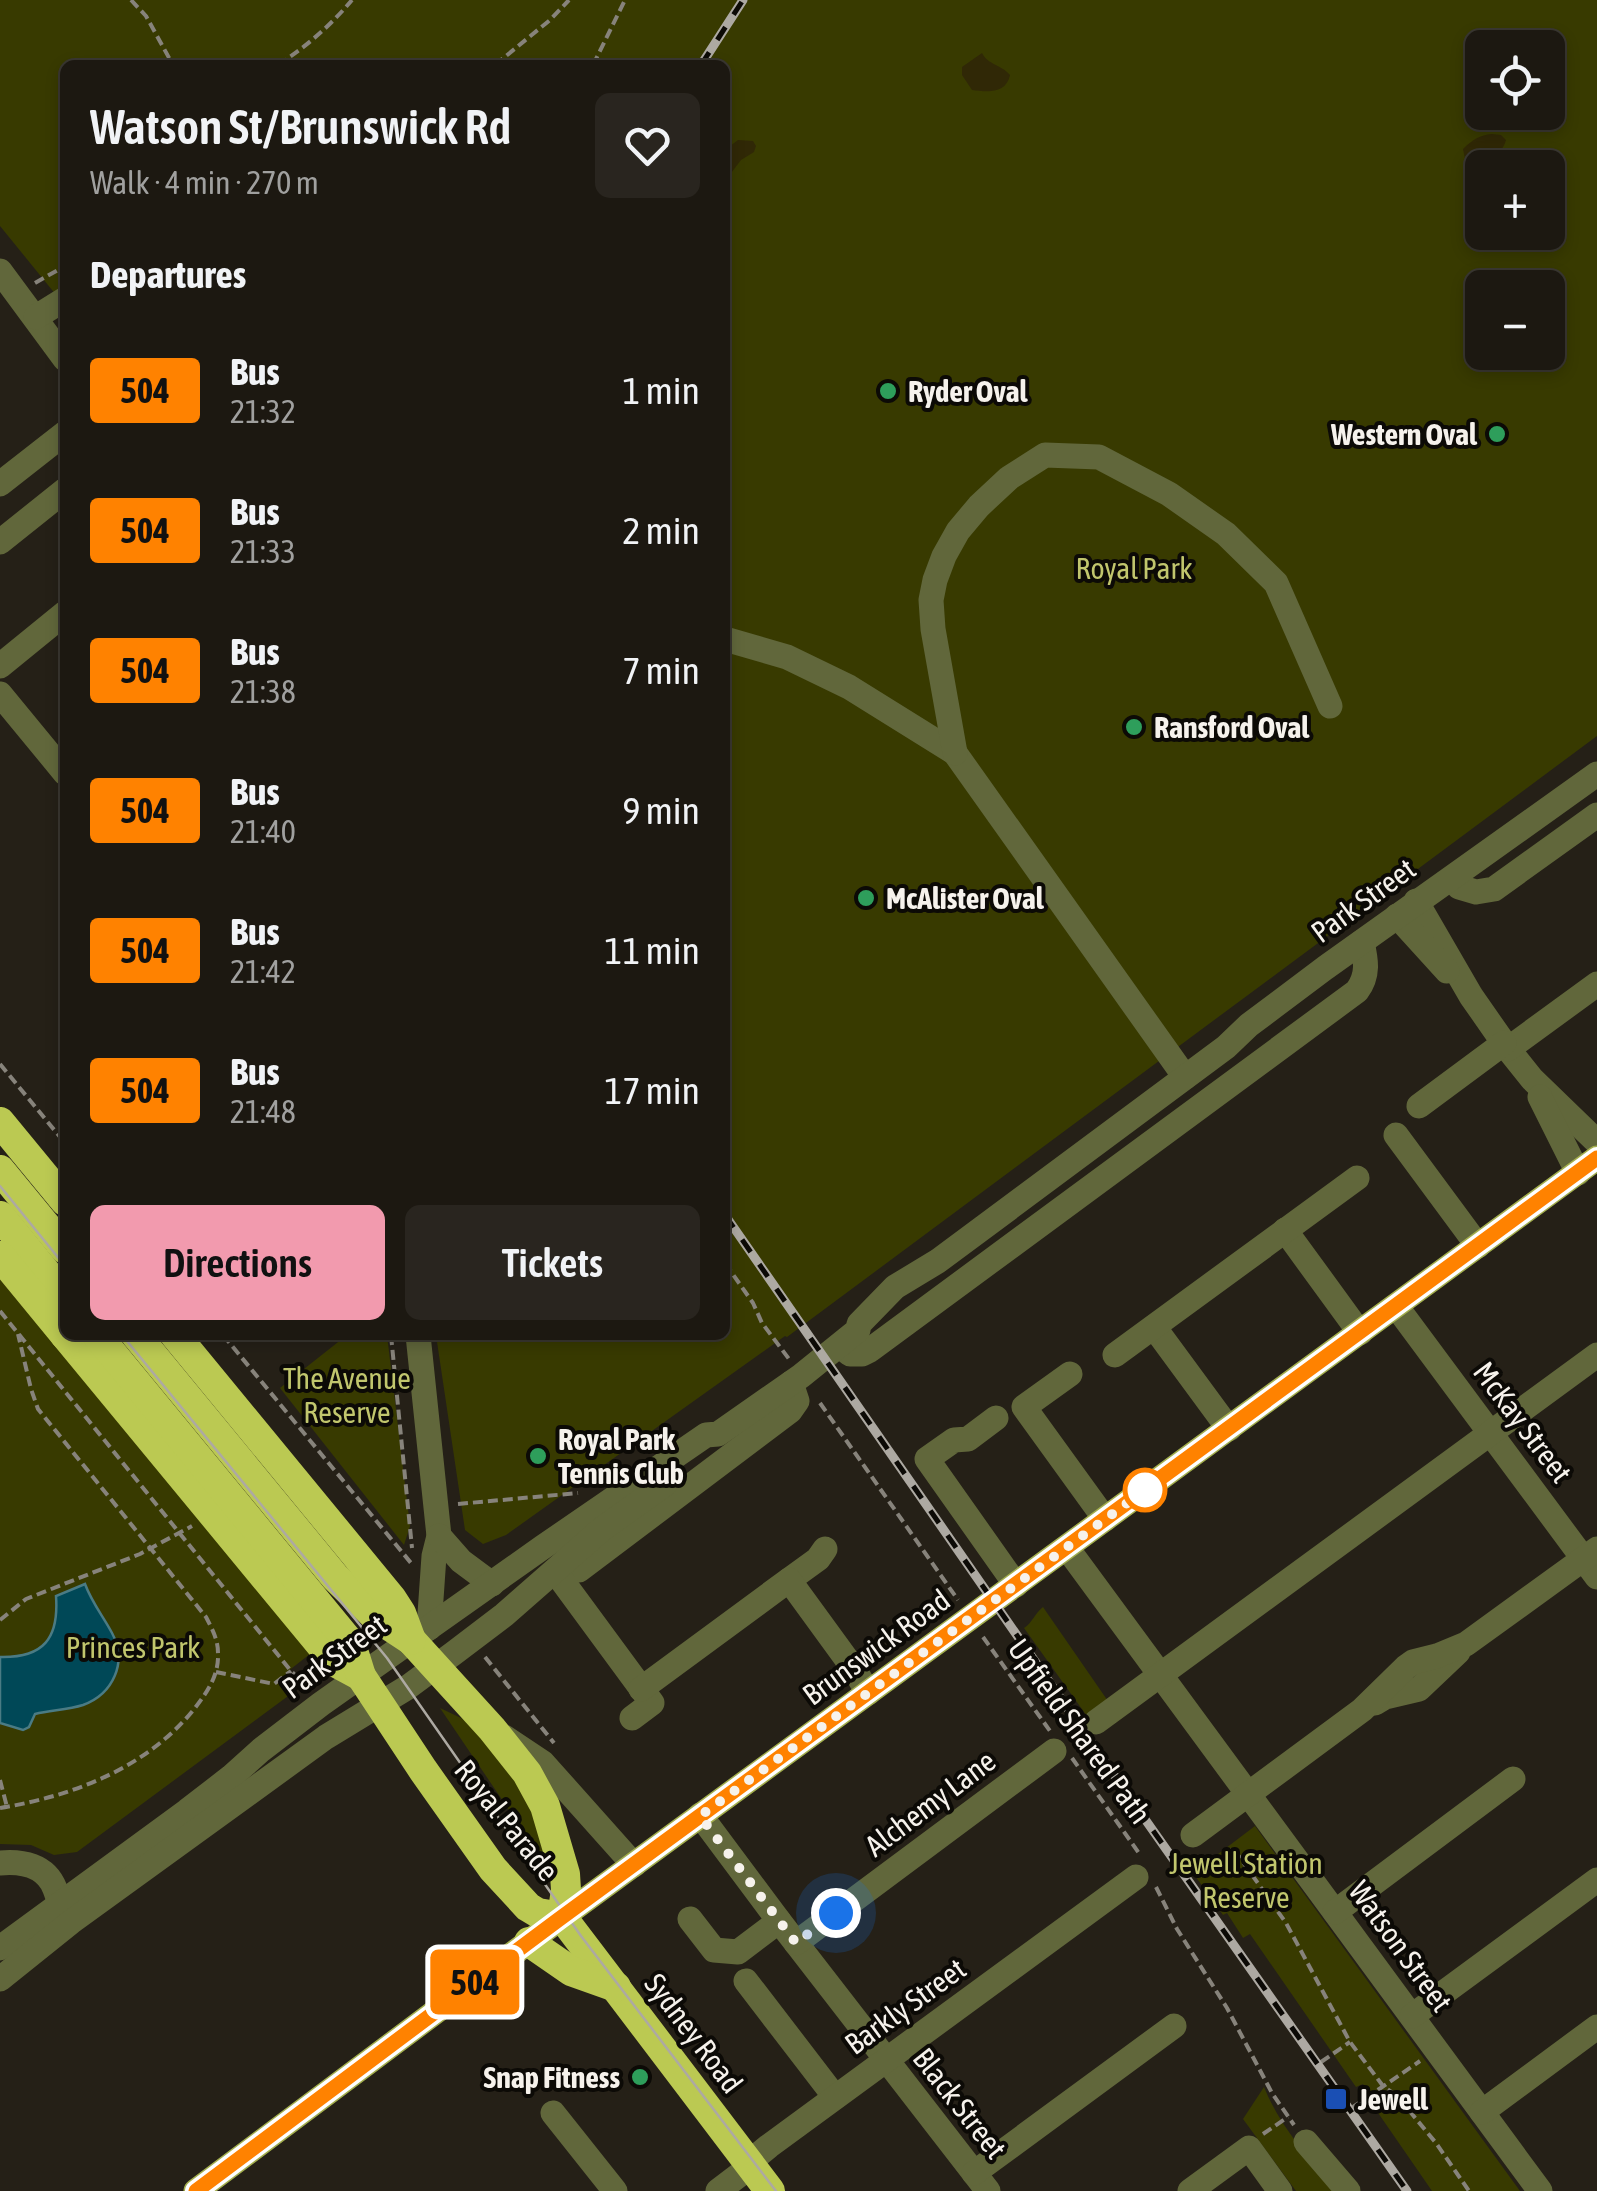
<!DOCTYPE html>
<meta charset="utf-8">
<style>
:root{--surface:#1c1811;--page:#29251f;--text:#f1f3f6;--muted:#a0a09f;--line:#3a3731;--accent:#f29aae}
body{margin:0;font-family:"Asap Condensed",sans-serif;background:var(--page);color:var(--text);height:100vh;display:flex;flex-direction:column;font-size:38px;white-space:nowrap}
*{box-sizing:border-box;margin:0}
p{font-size:32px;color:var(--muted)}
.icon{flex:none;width:55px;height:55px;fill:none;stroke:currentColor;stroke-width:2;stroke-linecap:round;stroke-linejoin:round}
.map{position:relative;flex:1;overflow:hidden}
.drawer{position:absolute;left:60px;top:60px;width:670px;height:1280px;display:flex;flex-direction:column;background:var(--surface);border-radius:15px;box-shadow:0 5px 15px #0003,0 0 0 2px var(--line)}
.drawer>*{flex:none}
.badge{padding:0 20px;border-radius:8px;font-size:35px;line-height:65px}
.fabs{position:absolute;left:1465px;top:30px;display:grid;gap:20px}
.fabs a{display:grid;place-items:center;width:100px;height:100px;border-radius:15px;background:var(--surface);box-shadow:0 5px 15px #0003,0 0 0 2px var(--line);font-size:50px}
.you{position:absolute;width:50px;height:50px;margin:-25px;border:8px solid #fff;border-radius:50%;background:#1a73e8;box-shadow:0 0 0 15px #1a73e833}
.map>.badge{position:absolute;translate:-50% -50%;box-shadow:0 0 0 5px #fff}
h2{padding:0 30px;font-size:38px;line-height:90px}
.round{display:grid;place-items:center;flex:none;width:105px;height:105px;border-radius:15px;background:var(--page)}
.head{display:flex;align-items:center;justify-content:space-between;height:170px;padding:0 30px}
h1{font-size:48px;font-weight:600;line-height:75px}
.action{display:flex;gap:20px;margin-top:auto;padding:20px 30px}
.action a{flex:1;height:115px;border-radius:15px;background:var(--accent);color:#111;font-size:40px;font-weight:600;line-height:115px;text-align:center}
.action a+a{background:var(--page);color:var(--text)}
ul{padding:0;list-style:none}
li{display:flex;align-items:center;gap:30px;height:140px;padding:0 30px}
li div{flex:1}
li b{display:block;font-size:38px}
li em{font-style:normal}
li .badge{min-width:110px;font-weight:700;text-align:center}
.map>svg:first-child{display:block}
</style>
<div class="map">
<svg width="1597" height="2191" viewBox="0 0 1597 2191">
<rect width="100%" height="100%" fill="#252017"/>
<g fill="#383a00" fill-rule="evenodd">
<path d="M0,0H1597V736L787,1337L785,1336L506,1535L483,1544L465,1530L436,1335H725V65H65V306L0,226ZM1482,48H1548V112H1482ZM1482,168H1548V232H1482ZM1482,288H1548V352H1482Z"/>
<polygon points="0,1279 310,1654 287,1672 299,1688 77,1852 54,1855 31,1845 0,1844"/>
<polygon points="347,1335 387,1335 410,1526 404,1545 280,1388"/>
<path d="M1043,1607L1110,1704L1089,1719L1024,1628C1033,1622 1034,1614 1043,1607Z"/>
<polygon points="440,1708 461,1718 487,1738 497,1750 539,1819 549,1869"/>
<polygon points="1255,1826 1520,2191 1432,2191 1374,2107 1376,2104 1363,2084 1356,2087 1250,1934 1243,1938 1227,1913 1223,1915 1193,1873"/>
<path d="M1264,2087C1280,2127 1309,2158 1337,2191H1296L1243,2119Z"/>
</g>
<g fill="#302806">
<path d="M982,53C988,65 1002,65 1010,75C1006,94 988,92 972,90L962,75V67Z"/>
<path d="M1492,134L1501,135L1506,140C1502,156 1484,161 1469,163L1465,159L1463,149C1472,140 1480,135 1492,134Z"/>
<polygon points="738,140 753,141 756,146 754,152 741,160 725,181 725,150"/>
</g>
<path fill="#004857" stroke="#4a7b84" stroke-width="2.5" d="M85,1584C92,1603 103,1616 112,1633C128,1662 113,1694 83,1705C67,1710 51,1710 35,1714L29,1727L23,1730L0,1723V1657C44,1658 59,1638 56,1596Z"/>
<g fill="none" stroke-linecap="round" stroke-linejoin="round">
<g stroke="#87837b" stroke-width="4" stroke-dasharray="10 5" stroke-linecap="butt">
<polyline points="131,0 146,16 173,65"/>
<path d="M278,65C307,46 330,26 352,0"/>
<polyline points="495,65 550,20 569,0"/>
<polyline points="593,65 625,0"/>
<polyline points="35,283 65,266"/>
<polyline points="0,1064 65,1143"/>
<polyline points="725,1263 753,1303 762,1323 789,1359"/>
<polyline points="0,1311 291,1671 309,1689"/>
<polyline points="223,1335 411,1563"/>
<polyline points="391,1335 412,1548"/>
<polyline points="820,1403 958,1600"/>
<polyline points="458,1504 578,1493"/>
<polyline points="0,1620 26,1599 140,1554 192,1526"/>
<polyline points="983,1637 1050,1731"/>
<polyline points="485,1657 554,1743"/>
<polyline points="216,1672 274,1684 291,1671"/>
<polyline points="1072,1758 1141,1856"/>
<polyline points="0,1780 7,1807"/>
<path d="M0,1808C73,1796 147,1768 195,1708C208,1691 219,1675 218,1653C218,1639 212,1629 206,1617L38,1409L31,1389L18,1334"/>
<polyline points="1191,1856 1202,1871 1233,1848 1286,1923 1350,2042 1383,2086 1397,2096 1436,2143 1469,2191"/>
<polyline points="1156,1887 1177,1929 1227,2008 1272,2093 1294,2125"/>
<polyline points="1321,2062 1350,2042"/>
<polyline points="1353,2107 1420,2061"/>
<polyline points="1263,2134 1288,2117"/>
</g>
<g stroke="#61673b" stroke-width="25">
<polyline points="0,271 65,359"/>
<polyline points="36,317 65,299"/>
<polyline points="0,484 65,433"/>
<polyline points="0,542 65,490"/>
<polyline points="725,639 787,657 849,687 955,753 1185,1077"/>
<polyline points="0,666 65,613"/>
<polyline points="0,694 65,773"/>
<polyline points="955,753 933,629 931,600 935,580 944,556 958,531 979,506 1009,478 1045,455 1099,457 1169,494 1226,534 1276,583 1330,706"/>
<polyline points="1459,887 1476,892 1494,889 1597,815"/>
<polyline points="1416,901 1471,996 1508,1049 1532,1079 1597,1142"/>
<polyline points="1397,916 1447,971"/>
<polyline points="1508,1049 1597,984"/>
<polyline points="1540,1097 1578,1173"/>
<polyline points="1419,1106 1504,1043"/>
<polyline points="1396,1135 1478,1246"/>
<polyline points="1285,1230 1360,1333"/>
<polyline points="1396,1306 1597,1577"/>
<polyline points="1154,1327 1229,1429"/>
<polyline points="418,1335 439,1536 434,1556 429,1628"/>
<path d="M840,1346L850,1354H862L870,1350L1357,991C1369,975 1366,960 1362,942"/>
<polyline points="1115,1355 1357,1178"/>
<polyline points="1070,1374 1024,1407 1105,1519"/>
<polyline points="996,1418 968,1439 954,1440 927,1459 1016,1585"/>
<polyline points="439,1536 461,1561 492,1584"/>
<polyline points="1067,1548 1540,2191"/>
<polyline points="579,1570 790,1411 797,1401 791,1383"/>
<polyline points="789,1580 818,1559 825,1549"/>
<polyline points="563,1582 652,1703 632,1718"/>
<polyline points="641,1689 789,1580 856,1672 868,1693"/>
<polyline points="1375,1703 1385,1697 1419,1689 1458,1652"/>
<polyline points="1096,1722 1597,1355"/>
<polyline points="504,1737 543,1763 634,1865"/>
<polyline points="700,1815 779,1921 988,2191"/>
<polyline points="1193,1835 1362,1710 1406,1667 1413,1662 1437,1656 1466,1644 1597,1549"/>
<path d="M0,1863C22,1861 46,1865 55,1889C60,1902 59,1905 68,1918"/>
<polyline points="1335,1912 1513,1779"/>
<polyline points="690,1919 714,1950 738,1952 779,1921"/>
<polyline points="796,1943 1054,1751"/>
<polyline points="0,1948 187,1811 231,1777 261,1750 321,1704 543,1547 706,1435 718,1434 801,1376 858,1330 859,1324 895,1287 938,1261 1226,1047 1249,1025 1325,968 1597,774"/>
<polyline points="0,1979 71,1922 326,1737 408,1687 454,1653 504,1615 602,1529 665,1484"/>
<polyline points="746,1981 835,2097"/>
<polyline points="1412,2016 1597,1880"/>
<polyline points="1482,2112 1597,2027"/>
<polyline points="553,2113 615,2191"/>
<polyline points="1306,2142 1348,2191"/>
<polyline points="974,2173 1174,2026"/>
<polyline points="718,2191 747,2169 752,2160 769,2146 1136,1877"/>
<polyline points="1190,2191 1249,2148 1280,2191"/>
</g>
<polyline stroke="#a2ad4d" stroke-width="25" points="196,2191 558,1920 1597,1158"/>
<g stroke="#bbc952" stroke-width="30">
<polyline points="0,1122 65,1201"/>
<polyline points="0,1170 65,1249"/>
<polyline points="0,1216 65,1296"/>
<polyline points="0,1256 65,1335"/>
<polyline points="65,1335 335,1662 361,1676"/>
<polyline points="97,1335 351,1644 361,1676 423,1770 493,1869 528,1907 538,1913 562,1917"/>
<polyline points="136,1335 335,1577 376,1617 411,1640 492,1729 527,1773 545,1806 565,1874 566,1890 562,1917"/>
<polyline points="175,1335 392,1599 401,1613 411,1640"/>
<polyline points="562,1917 770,2191"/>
<polyline points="529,1942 571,1971 616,1987"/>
</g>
<g stroke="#ada9a2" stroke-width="2.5">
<polyline points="0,1186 65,1266"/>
<polyline points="122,1335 387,1658 581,1936 776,2191"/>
</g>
<defs>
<g id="rail">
<polyline points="701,65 743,0"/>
<polyline points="725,1215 1123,1788 1407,2191"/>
</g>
</defs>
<use href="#rail" stroke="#ada9a2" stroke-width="9"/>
<use href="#rail" stroke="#0c0a06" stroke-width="5" stroke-dasharray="15" stroke-linecap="butt"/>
</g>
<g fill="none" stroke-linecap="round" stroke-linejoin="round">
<defs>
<polyline id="line" points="196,2191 558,1920 1597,1158"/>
</defs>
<use href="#line" stroke="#fff" stroke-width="22"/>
<use href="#line" stroke="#ff8200" stroke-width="15"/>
<polyline stroke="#f6f2ec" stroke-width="10" stroke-dasharray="0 18" points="836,1913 796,1943 700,1816 1145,1490"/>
</g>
<g fill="#2e9e5b" stroke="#0c0a06" stroke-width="4">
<circle cx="888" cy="391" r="10"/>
<circle cx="1497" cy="434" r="10"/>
<circle cx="1134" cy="727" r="10"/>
<circle cx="866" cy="898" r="10"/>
<circle cx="538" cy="1456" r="10"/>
<circle cx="640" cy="2077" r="10"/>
</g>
<circle fill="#fff" stroke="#ff8200" stroke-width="5" cx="1145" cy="1490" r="20"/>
<rect fill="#1a4fb4" stroke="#0c0a06" stroke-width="4" x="1324" y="2087" width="24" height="24" rx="5"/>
<g text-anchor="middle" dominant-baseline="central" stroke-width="8" stroke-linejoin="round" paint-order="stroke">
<g font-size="30" font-weight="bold" fill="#f6f2ec" stroke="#0c0a06" text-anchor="start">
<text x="908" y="391">Ryder Oval</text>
<text x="1477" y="434" text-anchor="end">Western Oval</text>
<text x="1154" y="727">Ransford Oval</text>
<text x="886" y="898">McAlister Oval</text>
<text x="558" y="1439">Royal Park<tspan x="558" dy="34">Tennis Club</tspan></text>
<text x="620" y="2077" text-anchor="end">Snap Fitness</text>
<text x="1358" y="2099">Jewell</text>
</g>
<g font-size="30" fill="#c1c66d" stroke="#0c0a06">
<text x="1134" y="568">Royal Park</text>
<text x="347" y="1378">The Avenue<tspan x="347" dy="34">Reserve</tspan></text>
<text x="133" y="1647">Princes Park</text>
<text x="1246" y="1863">Jewell Station<tspan x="1246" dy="34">Reserve</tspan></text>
</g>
<g font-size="30" fill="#f6f2ec" stroke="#0c0a06">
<text transform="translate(1363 900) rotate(-36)">Park Street</text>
<text transform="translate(1523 1422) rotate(53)">McKay Street</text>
<text transform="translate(876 1647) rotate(-36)">Brunswick Road</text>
<text transform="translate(334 1656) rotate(-36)">Park Street</text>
<text transform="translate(1080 1731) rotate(54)">Upfield Shared Path</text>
<text transform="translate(930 1803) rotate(-37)">Alchemy Lane</text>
<text transform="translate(507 1820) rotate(51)">Royal Parade</text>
<text transform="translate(1401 1946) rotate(54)">Watson Street</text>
<text transform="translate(905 2006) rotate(-36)">Barkly Street</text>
<text transform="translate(694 2033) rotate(53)">Sydney Road</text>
<text transform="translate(960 2103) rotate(52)">Black Street</text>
</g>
</g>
</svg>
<div class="fabs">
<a><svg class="icon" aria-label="locate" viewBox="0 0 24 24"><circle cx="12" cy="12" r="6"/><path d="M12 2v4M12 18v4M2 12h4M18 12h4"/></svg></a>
<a>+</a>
<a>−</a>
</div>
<div class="you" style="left:836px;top:1913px"></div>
<b class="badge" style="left:475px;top:1982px;background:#ff8200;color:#111">504</b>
<section class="drawer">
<div class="head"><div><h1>Watson St/Brunswick Rd</h1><p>Walk · 4 min · 270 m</p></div><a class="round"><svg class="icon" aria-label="heart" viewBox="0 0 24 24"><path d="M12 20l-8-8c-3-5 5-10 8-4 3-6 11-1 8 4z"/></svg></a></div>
<h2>Departures</h2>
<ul>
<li><span class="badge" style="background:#ff8200;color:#111">504</span><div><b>Bus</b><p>21:32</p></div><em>1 min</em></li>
<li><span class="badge" style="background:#ff8200;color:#111">504</span><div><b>Bus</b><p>21:33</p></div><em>2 min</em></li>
<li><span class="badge" style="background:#ff8200;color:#111">504</span><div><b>Bus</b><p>21:38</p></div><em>7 min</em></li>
<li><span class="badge" style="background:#ff8200;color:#111">504</span><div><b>Bus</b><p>21:40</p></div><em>9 min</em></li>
<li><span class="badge" style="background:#ff8200;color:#111">504</span><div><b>Bus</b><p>21:42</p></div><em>11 min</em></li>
<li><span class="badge" style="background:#ff8200;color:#111">504</span><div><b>Bus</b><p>21:48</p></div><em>17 min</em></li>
</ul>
<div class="action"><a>Directions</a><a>Tickets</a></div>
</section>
</div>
